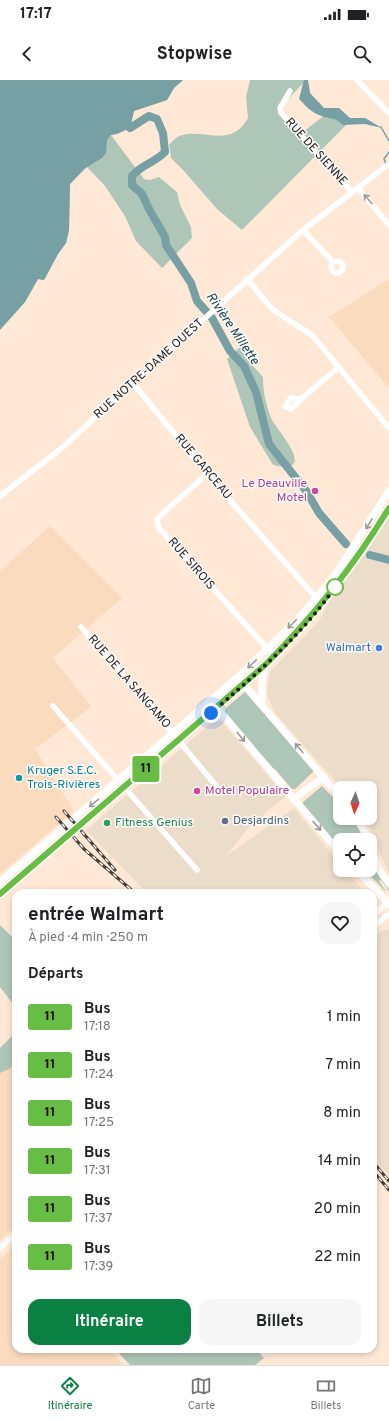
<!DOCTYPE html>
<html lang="fr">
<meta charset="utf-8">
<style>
:root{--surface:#fff;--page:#f6f6f6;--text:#202124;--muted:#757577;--line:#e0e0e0;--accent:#0b8043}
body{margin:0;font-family:Overpass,sans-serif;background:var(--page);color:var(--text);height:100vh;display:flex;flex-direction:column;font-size:15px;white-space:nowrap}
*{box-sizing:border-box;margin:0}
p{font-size:13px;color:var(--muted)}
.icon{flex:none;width:22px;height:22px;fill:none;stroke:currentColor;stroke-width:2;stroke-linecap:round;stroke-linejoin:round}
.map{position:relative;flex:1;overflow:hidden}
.side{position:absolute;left:12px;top:809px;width:365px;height:464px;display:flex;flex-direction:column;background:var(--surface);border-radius:12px;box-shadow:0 2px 6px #0003}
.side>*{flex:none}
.badge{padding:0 8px;border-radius:3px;font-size:14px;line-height:26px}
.needle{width:26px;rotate:183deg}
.tools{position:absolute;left:333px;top:701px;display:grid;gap:8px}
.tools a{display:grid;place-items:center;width:44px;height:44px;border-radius:8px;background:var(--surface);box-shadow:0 2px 6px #0003;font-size:20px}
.you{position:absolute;width:20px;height:20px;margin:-10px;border:3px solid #fff;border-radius:50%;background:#1a73e8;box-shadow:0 0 0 6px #1a73e833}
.map>.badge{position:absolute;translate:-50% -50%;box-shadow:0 0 0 2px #fff}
h2{padding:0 16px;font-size:15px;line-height:36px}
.round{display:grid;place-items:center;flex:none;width:42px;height:42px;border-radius:12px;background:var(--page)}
.overview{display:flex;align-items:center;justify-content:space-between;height:68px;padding:0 16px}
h1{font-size:19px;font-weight:700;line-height:30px}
.button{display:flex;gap:8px;margin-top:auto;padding:8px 16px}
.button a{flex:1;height:46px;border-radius:12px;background:var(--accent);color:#fff;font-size:16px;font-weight:700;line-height:46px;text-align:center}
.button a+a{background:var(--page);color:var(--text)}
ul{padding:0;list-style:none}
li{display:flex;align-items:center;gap:12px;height:48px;padding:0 16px}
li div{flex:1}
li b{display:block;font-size:15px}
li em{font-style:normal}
li .badge{min-width:44px;font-weight:700;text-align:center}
.status{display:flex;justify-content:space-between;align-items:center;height:28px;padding:0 20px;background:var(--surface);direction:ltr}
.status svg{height:11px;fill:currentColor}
header{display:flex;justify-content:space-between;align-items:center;height:52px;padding:0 16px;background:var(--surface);font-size:18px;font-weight:700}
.tabs{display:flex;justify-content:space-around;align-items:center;height:56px;border-top:1px solid var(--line);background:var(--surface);font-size:11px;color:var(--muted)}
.tabs a{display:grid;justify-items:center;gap:2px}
.tabs .on{color:var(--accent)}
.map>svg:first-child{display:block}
</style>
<div class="status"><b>17:17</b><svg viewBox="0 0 49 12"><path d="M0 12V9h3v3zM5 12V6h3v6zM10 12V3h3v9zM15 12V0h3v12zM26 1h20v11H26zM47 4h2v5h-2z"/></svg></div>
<header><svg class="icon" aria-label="back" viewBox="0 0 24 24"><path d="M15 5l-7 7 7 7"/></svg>Stopwise<svg class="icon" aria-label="search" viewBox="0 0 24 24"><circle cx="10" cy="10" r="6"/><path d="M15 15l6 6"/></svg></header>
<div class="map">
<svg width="389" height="1285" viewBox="0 0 389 1285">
<rect width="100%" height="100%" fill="#ffe9d6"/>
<g fill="#ecddca">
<polygon points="389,431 389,795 366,738 370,738 370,708 341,708 275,633 268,618 267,609 270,592 319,541 339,503"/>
<polygon points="216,639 221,641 286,716 250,746 226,776 294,728 340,784 340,790 345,790 366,813 147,813 86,750"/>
<polygon points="385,849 389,850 389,1096 373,1077 373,857"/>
</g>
<g fill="#fbdbbd">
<polygon points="389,199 389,308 329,237"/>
<polygon points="50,446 122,518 53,578 91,627 35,669 74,731 0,794 0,491"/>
<polygon points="16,971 16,1146 0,1160 0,984"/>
<polygon points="16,1165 16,1269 110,1269 123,1285 0,1285 0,1179"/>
</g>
<g fill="#aec6b7">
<polygon points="183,0 174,8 167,20 134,31 130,48 111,55 144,99 150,100 159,97 177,112 180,125 191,147 192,158 162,188 136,161 125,136 105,106 87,87 70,104 69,150 66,163 58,174 44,200 38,199 25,222 7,105"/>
<path d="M250,0H306L278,30L299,55L334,28L348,43L242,150L217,129L184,91L171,78L169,65C172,62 175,58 179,56C204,47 230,70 248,38L246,17Z"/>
<path d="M240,267L245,277L263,297C263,312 266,326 272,340C279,352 319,396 273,385L250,347L227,279Z"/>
<polygon points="245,612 314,691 295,709 292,709 276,690 267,684 225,632 226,628"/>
<polygon points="322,706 340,725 340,738 352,738 365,760 340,760 340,768 302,723"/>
<polygon points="370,775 376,791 389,809 389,811 381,800 379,801 387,813 365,790 370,790"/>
<polygon points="0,845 16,861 16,928 0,907"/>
<polygon points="16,952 16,983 9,989 0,993 0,968"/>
<polygon points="115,1269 256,1269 264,1278 255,1285 130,1285"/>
</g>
<g fill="#76a0a3">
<polygon points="0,0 183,0 174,8 167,20 134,31 130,48 117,54 111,55 107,60 106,73 102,78 84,89 70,104 69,150 66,163 58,174 44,200 38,199 25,222 0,250"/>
<path d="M304,0H308L310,13L324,28H339L350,38H365L382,48L365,44L343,45C332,35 330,40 319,35C311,32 305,25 299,19Z"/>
</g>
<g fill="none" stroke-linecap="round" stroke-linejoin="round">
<g stroke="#76a0a3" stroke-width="1.5">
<polyline points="381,47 389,61"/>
<polyline points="386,84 384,79 389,72"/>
</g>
<g stroke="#76a0a3" stroke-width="8">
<path d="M130,48L149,36L157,39L163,53L165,72C154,83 141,85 132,96V105L142,114L149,129L165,157L166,165L191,203L197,221L212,238L230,271L244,286L256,312L269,364L307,412L319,433L346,464"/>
<polyline points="370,475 389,480"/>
</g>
<g stroke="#fff" stroke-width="5.5">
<polyline points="357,0 389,33"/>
<polyline points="290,11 280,28 281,33 352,112"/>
<polyline points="358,108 389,145"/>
<polyline points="303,150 333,182"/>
<circle cx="337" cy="187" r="6"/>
<polyline points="247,199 273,230 312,255 389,348"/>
<polyline points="133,303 207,394 318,520"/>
<polyline points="301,319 291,318 285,327 291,329 301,319 339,287"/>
<polyline points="207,394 163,433 157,440 159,448 274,576"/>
<polyline points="0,416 63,367 126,309 303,150 389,84"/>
<polyline points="81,547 150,626 222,713"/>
<polyline points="53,626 197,790"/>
<polyline points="373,835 389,822"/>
<polyline points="373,847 389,834"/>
<polyline points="0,1168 16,1154"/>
</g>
<g stroke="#fff" stroke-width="7">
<polyline points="242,602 340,717"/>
<polyline points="214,624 340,773"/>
<polyline points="262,625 262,603 265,585"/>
<polyline points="293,719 324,697"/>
<polyline points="357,738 369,760"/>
<polyline points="370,764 378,788 389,804"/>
<polyline points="357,790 389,824"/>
<polyline points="0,802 239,596 297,540 333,498 389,411"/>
<path d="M0,814L265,585C313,537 354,486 389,428"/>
</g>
<defs>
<g id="rail">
<polyline points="64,731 115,790"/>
<polyline points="56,737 84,769 135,813"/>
<polyline points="373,1082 389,1101"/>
<polyline points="373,1091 389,1110"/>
</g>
</defs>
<use href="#rail" stroke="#493e34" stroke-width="3"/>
<use href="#rail" stroke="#fbfbfb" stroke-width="1.5" stroke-dasharray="4.5" stroke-linecap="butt"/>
</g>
<defs><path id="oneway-shaft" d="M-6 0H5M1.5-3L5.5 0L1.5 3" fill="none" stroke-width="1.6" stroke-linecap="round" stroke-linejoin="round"/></defs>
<g stroke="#9d9995">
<use href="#oneway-shaft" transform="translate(368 119) rotate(-132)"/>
<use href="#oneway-shaft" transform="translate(369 444) rotate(122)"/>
<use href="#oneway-shaft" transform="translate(292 544) rotate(135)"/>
<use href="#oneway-shaft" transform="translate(252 584) rotate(136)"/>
<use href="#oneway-shaft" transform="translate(241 657) rotate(50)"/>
<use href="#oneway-shaft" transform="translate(299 668) rotate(-130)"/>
<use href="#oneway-shaft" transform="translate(94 723) rotate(140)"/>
<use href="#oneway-shaft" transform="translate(317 746) rotate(50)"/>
</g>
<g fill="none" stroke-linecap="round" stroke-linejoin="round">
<defs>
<path id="line" d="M0,814L265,585C313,537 354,486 389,428"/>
</defs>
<use href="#line" stroke="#fff" stroke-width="9"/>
<use href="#line" stroke="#68bd45" stroke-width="6"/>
<path stroke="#261d14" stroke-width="4" stroke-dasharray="0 7.2" d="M211,633C252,598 305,552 335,507"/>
</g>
<g fill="#d1479c" stroke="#fbfbfb" stroke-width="1.5">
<circle cx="315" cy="411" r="4"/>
<circle cx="197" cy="711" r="4"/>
</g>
<circle fill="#fff" stroke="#68bd45" stroke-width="2" cx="335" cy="507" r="8"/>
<circle fill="#3f7fe0" stroke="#fbfbfb" stroke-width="1.5" cx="379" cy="568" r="4"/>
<circle fill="#0f9aa8" stroke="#fbfbfb" stroke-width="1.5" cx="19" cy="698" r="4"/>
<circle fill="#5c6f8a" stroke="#fbfbfb" stroke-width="1.5" cx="225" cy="741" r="4"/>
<circle fill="#2e9e5b" stroke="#fbfbfb" stroke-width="1.5" cx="107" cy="743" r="4"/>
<g text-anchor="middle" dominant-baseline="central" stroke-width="3" stroke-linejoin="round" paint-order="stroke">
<g font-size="12" fill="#261d14" stroke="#fbfbfb">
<text transform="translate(316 72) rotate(48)">RUE DE SIENNE</text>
<text transform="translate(149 289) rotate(-42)">RUE NOTRE-DAME OUEST</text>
<text transform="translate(203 387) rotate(50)">RUE GARCEAU</text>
<text transform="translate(191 484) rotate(49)">RUE SIROIS</text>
<text transform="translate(129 602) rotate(49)">RUE DE LA SANGAMO</text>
</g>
<g font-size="12" fill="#b23c85" stroke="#fbfbfb" text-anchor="end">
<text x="307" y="404">Le Deauville<tspan x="307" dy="14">Motel</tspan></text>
<text x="205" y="711" text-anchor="start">Motel Populaire</text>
</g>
<g font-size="12" fill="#366cbe" stroke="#fbfbfb" text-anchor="end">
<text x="371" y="568">Walmart</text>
</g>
<g font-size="12" fill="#0d838f" stroke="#fbfbfb" text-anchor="start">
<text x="27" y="691">Kruger S.E.C.<tspan x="27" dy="14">Trois-Rivières</tspan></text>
</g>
<g font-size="12" fill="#4e5e75" stroke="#fbfbfb" text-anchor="start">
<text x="233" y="741">Desjardins</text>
</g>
<g font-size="12" fill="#27864d" stroke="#fbfbfb" text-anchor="start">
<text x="115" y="743">Fitness Genius</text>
</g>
<g font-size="13" font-style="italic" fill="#153e41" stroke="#fbfbfb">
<text transform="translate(232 249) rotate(56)">Rivière Millette</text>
</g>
</g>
</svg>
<div class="tools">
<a><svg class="needle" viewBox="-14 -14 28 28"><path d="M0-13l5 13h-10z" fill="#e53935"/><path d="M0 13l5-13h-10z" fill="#757577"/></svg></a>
<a><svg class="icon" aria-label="locate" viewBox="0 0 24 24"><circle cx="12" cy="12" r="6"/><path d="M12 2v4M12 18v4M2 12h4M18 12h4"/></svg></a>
</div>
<div class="you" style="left:211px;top:633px"></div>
<b class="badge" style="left:146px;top:689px;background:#68bd45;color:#111">11</b>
<section class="side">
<div class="overview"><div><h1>entrée Walmart</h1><p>À pied · 4 min · 250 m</p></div><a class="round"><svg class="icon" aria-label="heart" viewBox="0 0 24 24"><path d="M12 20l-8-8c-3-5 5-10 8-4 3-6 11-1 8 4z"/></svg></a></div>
<h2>Départs</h2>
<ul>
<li><span class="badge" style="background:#68bd45;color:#111">11</span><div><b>Bus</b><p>17:18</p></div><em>1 min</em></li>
<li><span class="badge" style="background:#68bd45;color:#111">11</span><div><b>Bus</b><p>17:24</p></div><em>7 min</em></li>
<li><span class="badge" style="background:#68bd45;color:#111">11</span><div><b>Bus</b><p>17:25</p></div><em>8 min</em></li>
<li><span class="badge" style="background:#68bd45;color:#111">11</span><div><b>Bus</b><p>17:31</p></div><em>14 min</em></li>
<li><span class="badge" style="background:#68bd45;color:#111">11</span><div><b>Bus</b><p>17:37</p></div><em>20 min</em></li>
<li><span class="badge" style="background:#68bd45;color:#111">11</span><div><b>Bus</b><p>17:39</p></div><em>22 min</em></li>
</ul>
<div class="button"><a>Itinéraire</a><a>Billets</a></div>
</section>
</div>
<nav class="tabs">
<a class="on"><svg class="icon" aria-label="directions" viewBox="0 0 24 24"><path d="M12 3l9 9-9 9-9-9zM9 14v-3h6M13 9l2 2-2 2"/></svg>Itinéraire</a>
<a><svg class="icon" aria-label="map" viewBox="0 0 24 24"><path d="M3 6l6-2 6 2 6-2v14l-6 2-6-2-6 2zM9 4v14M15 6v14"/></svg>Carte</a>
<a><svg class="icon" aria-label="tickets" viewBox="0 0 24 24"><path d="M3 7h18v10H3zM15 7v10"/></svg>Billets</a>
</nav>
